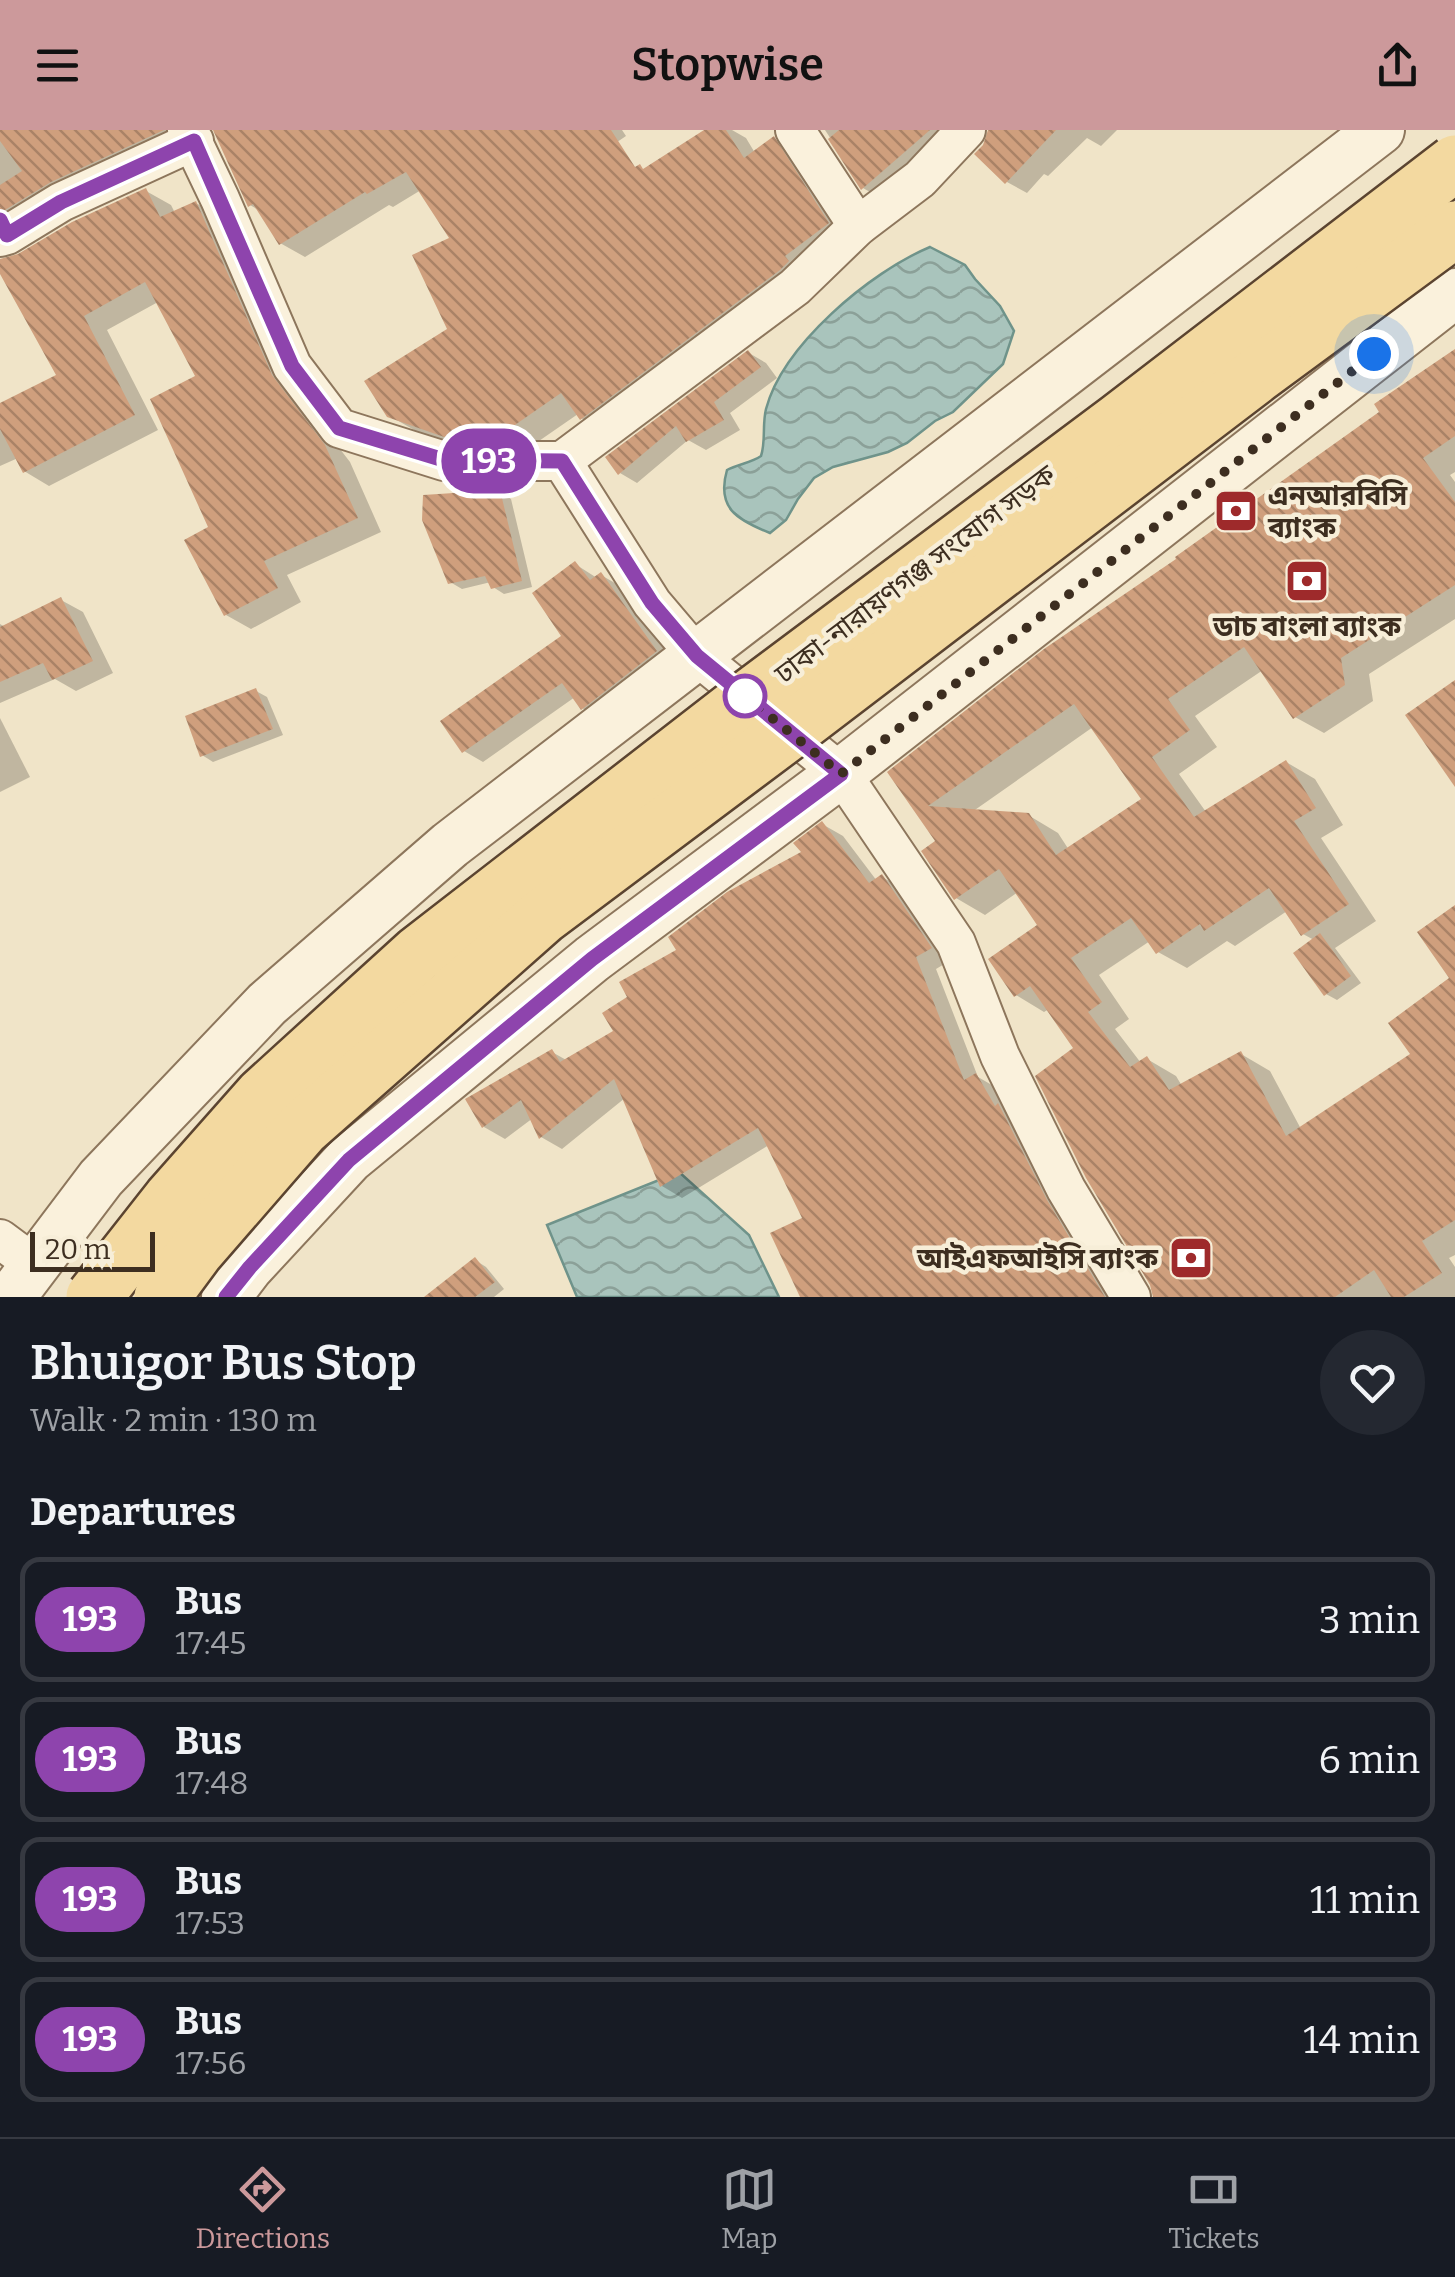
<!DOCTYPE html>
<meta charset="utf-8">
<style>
:root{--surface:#171b24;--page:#242831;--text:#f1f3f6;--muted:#9ea1a6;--line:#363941;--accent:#cc999b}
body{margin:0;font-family:Bitter,"Noto Sans Bengali",serif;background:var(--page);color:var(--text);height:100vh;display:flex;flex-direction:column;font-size:38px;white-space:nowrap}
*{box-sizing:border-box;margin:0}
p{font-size:32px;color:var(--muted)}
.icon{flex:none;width:55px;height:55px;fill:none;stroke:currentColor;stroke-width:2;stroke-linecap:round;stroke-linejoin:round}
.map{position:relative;height:1167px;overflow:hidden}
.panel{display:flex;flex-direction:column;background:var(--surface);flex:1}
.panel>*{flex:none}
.badge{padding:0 20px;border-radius:32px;font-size:35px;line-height:65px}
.scale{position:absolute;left:30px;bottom:25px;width:125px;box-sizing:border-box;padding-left:10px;border:5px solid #3d2e20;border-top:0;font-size:28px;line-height:35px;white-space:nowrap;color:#3d2e20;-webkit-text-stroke:8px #f7eed8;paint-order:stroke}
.you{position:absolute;width:50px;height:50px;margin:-25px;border:8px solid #fff;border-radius:50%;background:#1a73e8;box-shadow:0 0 0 15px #1a73e833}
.map>.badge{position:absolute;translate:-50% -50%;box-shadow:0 0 0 5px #fff}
h2{padding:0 30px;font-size:38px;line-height:90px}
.round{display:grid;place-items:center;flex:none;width:105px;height:105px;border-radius:52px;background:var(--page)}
.overview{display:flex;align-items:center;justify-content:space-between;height:170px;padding:0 30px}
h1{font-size:48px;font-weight:600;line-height:75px}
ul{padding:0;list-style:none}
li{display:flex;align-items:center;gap:30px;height:125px;margin:0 20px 15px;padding:0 10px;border:5px solid var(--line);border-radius:20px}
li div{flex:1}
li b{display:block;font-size:38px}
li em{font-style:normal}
li .badge{min-width:110px;font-weight:700;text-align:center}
header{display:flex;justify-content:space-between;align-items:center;height:130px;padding:0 30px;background:var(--accent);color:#111;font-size:45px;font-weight:600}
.tabs{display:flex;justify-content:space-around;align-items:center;height:140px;border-top:2px solid var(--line);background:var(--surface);font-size:28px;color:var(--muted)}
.tabs a{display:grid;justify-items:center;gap:5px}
.tabs .current{color:var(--accent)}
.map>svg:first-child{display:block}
</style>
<header><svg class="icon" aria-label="menu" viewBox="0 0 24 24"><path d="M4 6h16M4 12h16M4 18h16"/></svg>Stopwise<svg class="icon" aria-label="share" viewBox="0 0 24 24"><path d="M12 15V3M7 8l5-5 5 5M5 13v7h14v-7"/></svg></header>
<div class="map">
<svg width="1455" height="1167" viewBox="0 0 1455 1167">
<defs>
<pattern id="water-waves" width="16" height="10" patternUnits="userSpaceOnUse" patternTransform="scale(2.5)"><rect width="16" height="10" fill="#a9c4bc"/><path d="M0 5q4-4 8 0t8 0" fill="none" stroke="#8ba098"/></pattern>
<pattern id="building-back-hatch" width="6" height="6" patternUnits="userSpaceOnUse" patternTransform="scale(2.5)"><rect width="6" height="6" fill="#cf9f7d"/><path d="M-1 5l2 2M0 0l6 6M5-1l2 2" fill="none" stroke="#a98266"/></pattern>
</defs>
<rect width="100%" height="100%" fill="#f0e4c8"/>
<g fill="url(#water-waves)" stroke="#6f938a" stroke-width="2.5">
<path d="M930,117L965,135L975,149L1000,176L1014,201L1003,234L953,282L935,291L907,313L888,322L833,337L814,348L798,369L786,390L770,403C737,390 716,378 727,340C738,334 751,333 761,326C766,311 762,295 766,279C783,215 870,142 930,117Z"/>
<polygon points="679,1042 749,1105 779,1167 577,1167 547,1095"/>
</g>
<g fill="#0003" fill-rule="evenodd">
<polygon points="0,0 193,0 0,97"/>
<polygon points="214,0 622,0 626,6 485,102 512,126 709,0 732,0 746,8 755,23 774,9 800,24 854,108 607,303 581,288 578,284 523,322 476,322 416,301 388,285 451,200 459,106 421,60 393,77 389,75 305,127 280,113 260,81 250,75"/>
<polygon points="825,0 965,0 882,69 863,58"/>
<polygon points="990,0 1117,0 1101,16 1087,8 1048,46 1044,44 1027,63 1007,52 985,16"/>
<polygon points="146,61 171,75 175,83 196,73 221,88 296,262 350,332 381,402 287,445 301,472 251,499 226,485 212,398 199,247 158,172 107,200 158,300 49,356 24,341 18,328 0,336 0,276 59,246 11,159"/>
<path d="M1455,222V342L1450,345L1455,352V489L1369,544L1373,571L1324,603L1295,587L1263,540L1195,586L1217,617L1179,644L1206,682L1286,632L1315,649L1343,695L1321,708L1376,791L1335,818L1361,853L1337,870L1326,864L1314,810L1303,804L1287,781L1235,816L1227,811L1187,838L1158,822L1150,811L1099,845L1129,889L1115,899L1141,933L1147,929L1176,946L1182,956L1241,924L1270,941L1301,999L1414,925L1455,847V1125L1449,1128L1455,1137V1167H1191L1076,918L1049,879L1044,882L1016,865L1040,795L1018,762L985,785L956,768L939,712L890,643L1382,283ZM1093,597L1144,670L1069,720L1058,703L1028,685L972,682Z"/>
<polygon points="749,223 766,233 777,248 730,283 740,300 706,320 688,310 637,353 620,343"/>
<polygon points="499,362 511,369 532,457 504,464 493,457 491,452 462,459 450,452"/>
<polygon points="575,434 597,448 601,445 620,456 675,532 602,589 582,578 575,567 483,632 464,621 564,506"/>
<polygon points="61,470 83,482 113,543 76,561 55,549 0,573 0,494 5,497"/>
<polygon points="256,561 267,567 283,605 213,632 202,625"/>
<polygon points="0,588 30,647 0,662"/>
<polygon points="822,694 843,706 877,751 882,747 903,759 951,830 936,839 978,947 997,958 1117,1167 803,1167 805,1089 769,1015 682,1068 662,1056 625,968 562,1019 541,1007 533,988 505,1009 484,997 469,970 552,922 568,931 617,902 630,868 680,821 805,723"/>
<polygon points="475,1130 486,1137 504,1159 494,1167 443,1167"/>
</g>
<g fill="url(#building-back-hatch)" fill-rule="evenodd">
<polygon points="0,0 164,0 51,52 0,83 0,55 22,41 0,11"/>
<polygon points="213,0 611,0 635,37 640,34 643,39 704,0 726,0 744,28 774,6 829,93 785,126 789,131 780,140 580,290 561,263 496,308 447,308 387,287 364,251 447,199 412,125 449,108 406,42 367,64 365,62 279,115 253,74 248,77"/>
<polygon points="839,0 930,0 861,60 828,9"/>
<polygon points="988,0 1056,0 1005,54 974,24 983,15"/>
<polygon points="146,58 160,87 196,71 272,245 325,315 358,388 264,431 278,458 224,486 184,410 208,397 150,269 195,246 145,152 84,186 135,285 23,343 0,299 0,273 56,245 0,144 0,129 18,124 72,92"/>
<path d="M1455,219V306L1423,328L1455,372V455L1341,528L1345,555L1293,589L1244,517L1168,569L1190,600L1152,627L1194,687L1286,630L1316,678L1294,691L1349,774L1301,806L1269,758L1204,801L1200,794L1156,824L1131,788L1071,828L1102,872L1088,882L1130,937L1147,926L1169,960L1241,921L1286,1006L1410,924L1388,893L1449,848L1417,802L1455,775V1090L1422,1111L1442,1143L1404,1167H1391L1374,1140L1335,1167H1153L1150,1155L1086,1048L1035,946L1073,918L1030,856L1014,867L988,829L1037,795L999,739L954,770L921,721L935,711L887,642L1044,519L1176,429L1175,427L1379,282L1374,274ZM1074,574L1141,669L1056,725L1029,683L928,676Z"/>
<polygon points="748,220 761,237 714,272 724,290 686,312 676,296 618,345 605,327"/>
<polygon points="500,360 522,451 491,459 485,446 448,454 422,390 423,365"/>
<polygon points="575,431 590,450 601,442 657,521 581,580 562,553 462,623 440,591 561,506 532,463"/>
<polygon points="61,467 93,531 52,550 43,533 0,552 0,497"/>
<polygon points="1455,550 1455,657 1405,585"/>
<polygon points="256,558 273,599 200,627 185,586"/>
<polygon points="822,691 869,753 882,744 932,818 916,827 964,950 976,943 995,976 998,973 1047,1070 1105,1167 800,1167 770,1103 802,1088 758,998 660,1057 614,949 539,1009 521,970 482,998 465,969 552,919 560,932 613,901 602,883 627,867 619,852 676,820 668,807 727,762 801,722 793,713"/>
<polygon points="1320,803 1351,846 1324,866 1293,823"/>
<polygon points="475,1127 495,1152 475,1167 424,1167"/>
</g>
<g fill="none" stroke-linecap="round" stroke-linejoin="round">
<defs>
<g id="minor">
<polyline points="187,0 220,69 292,236 339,298 444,331 562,331 652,473 697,526 841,643 956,813 1000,926 1066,1059 1131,1167"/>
<polyline points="795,0 858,96"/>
<polyline points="0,107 7,105 61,72 194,11"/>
<polyline points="562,331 795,157 858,96 920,49 966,0"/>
<polyline points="0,1109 35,1135"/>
</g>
<g id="tertiary">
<polyline points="11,1167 101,1048 267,874 450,715 1380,0"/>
<polyline points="226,1167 249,1137 349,1029 592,829 841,643 1455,163"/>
</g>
</defs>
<use href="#minor" stroke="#8d765c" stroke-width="42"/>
<use href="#tertiary" stroke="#8d765c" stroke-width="52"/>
<use href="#minor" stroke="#faf1dc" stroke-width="38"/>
<use href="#tertiary" stroke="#faf1dc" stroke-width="48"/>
<defs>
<g id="primary-bridge">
<polyline points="94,1167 171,1069 263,965 418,824 734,579 1119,291 1455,33"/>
<polyline points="162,1167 196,1121 302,999 543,786 802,592 1257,245 1455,99"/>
</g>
</defs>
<use href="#primary-bridge" stroke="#5b4430" stroke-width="60" stroke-linecap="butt"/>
<use href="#primary-bridge" stroke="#f3d9a0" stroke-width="55"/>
</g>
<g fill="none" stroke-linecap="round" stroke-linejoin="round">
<defs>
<polyline id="line" points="0,90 7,105 61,72 194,11 292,236 339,298 444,330 562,331 652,473 697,526 841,644 592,829 349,1030 250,1137 226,1167"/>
</defs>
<use href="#line" stroke="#fff" stroke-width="22"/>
<use href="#line" stroke="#8e44ad" stroke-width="15"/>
<polyline stroke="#3d2e20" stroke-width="10" stroke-dasharray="0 18" points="745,566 841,644 1374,224"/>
</g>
<defs>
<symbol id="bank-square" viewBox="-11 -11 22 22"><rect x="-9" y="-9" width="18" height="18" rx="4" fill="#9e2a2b" stroke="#f7eed8"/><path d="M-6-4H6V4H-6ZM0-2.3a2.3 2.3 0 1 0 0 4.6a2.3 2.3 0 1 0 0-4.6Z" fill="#fff"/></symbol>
</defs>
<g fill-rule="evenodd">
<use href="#bank-square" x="1211" y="356" width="50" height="50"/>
<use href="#bank-square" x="1282" y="426" width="50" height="50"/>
<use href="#bank-square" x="1166" y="1103" width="50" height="50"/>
</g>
<circle fill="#fff" stroke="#8e44ad" stroke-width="5" cx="745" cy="566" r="20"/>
<g text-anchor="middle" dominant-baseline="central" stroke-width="9" stroke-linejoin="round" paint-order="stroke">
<g font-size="28" font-weight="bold" fill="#3d2e20" stroke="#f7eed8" text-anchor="start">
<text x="1268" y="365">এনআরবিসি<tspan x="1268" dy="32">ব্যাংক</tspan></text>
<text x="1307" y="496" text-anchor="middle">ডাচ বাংলা ব্যাংক</text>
<text x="1158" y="1128" text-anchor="end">আইএফআইসি ব্যাংক</text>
</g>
<g font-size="28" fill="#3d2e20" stroke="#f7eed8">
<text transform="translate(915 444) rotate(-37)">ঢাকা-নারায়ণগঞ্জ সংযোগ সড়ক</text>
</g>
</g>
</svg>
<div class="scale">20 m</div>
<div class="you" style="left:1374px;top:224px"></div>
<b class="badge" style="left:489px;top:331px;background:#8e44ad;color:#fff">193</b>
</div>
<section class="panel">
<div class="overview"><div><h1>Bhuigor Bus Stop</h1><p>Walk · 2 min · 130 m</p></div><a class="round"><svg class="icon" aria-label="heart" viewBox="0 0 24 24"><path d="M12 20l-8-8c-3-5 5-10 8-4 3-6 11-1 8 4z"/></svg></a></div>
<h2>Departures</h2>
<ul>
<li><span class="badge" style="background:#8e44ad;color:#fff">193</span><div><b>Bus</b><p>17:45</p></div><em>3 min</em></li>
<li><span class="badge" style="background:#8e44ad;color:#fff">193</span><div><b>Bus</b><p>17:48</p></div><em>6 min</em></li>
<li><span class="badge" style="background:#8e44ad;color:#fff">193</span><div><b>Bus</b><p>17:53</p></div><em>11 min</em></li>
<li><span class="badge" style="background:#8e44ad;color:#fff">193</span><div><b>Bus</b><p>17:56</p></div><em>14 min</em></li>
</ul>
</section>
<nav class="tabs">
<a class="current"><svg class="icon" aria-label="directions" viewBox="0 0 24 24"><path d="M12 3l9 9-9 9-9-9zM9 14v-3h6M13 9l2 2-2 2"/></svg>Directions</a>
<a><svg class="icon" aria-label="map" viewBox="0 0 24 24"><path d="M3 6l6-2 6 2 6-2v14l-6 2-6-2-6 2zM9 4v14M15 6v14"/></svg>Map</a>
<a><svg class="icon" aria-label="tickets" viewBox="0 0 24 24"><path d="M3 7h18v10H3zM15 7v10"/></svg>Tickets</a>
</nav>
